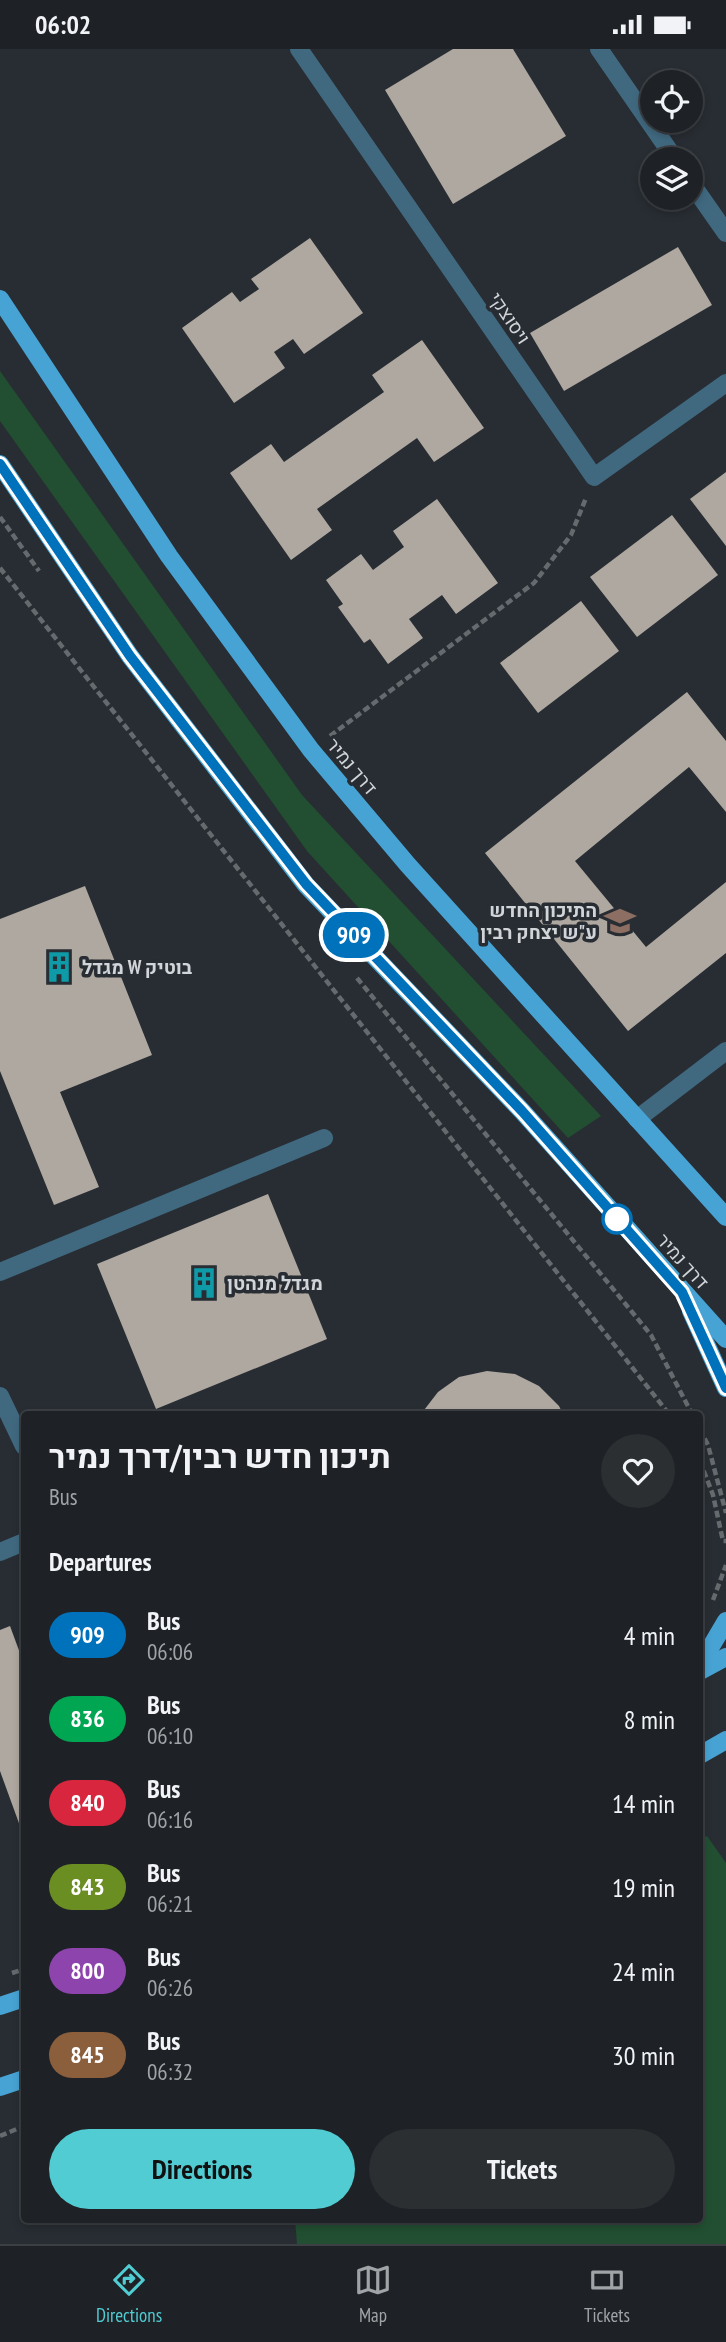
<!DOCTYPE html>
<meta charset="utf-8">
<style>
:root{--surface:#1e2226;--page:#2b2f32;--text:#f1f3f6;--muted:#a1a4a7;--line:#3c3f43;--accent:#51ccd2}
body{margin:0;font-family:"PT Sans Narrow",Heebo,sans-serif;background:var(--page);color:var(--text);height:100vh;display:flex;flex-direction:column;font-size:26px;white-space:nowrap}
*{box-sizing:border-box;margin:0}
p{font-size:23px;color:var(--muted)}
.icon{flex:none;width:38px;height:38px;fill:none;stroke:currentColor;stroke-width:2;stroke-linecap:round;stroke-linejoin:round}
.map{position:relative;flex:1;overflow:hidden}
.panel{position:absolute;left:21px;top:1362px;width:682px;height:812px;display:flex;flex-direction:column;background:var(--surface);border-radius:7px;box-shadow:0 4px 10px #0003,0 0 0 2px var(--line)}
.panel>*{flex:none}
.badge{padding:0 14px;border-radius:23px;font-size:24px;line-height:46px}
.fabs{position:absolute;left:640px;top:21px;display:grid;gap:14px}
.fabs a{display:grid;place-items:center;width:63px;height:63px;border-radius:50%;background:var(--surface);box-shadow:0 4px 10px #0003,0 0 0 2px var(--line);font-size:35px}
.map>.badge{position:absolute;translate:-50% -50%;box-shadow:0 0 0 4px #fff}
h2{padding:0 28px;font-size:26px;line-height:63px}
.round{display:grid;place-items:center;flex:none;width:74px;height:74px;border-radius:37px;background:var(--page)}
.head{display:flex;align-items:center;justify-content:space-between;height:119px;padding:0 28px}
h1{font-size:33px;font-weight:700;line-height:52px}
.primary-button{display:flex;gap:14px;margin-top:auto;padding:14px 28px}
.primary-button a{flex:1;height:80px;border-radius:42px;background:var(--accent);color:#111;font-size:28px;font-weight:700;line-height:80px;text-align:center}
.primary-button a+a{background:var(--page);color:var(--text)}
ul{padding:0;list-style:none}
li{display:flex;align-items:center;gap:21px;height:84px;padding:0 28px}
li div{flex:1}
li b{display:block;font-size:26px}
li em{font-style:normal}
li .badge{min-width:77px;font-weight:700;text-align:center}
.status{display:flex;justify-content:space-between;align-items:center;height:49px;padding:0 35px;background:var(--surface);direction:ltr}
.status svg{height:19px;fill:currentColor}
.dock{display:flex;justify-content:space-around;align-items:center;height:98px;border-top:2px solid var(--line);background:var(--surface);font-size:19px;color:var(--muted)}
.dock a{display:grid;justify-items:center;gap:4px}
.dock .selected{color:var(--accent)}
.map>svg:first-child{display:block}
</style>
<div class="status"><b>06:02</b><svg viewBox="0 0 49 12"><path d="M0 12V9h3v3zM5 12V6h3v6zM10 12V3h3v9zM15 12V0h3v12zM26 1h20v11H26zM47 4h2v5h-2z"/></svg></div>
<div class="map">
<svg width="726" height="2195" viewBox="0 0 726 2195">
<rect width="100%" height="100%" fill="#282d33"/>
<g fill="#224f31">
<polygon points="0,322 302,746 601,1067 568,1089 307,802 0,372"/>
<polygon points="707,1787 726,1814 726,2195 297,2195 295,2170 700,2170 700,1790"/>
</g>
<g fill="#aea8a0">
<polygon points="453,0 513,0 566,87 453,155 385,41"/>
<polygon points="310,189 363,264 304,305 293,290 274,303 285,319 234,354 182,279 232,243 240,253 259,240 251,230"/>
<polygon points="678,198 712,256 564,342 530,284"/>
<polygon points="422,291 484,379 434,413 417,389 317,460 332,481 291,511 230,424 271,395 284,413 384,343 372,326"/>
<polygon points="726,423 726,497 690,450"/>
<polygon points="437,450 498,534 456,565 442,546 409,570 423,589 388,615 370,590 364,594 338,558 343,555 326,531 361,505 373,521 404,498 393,482"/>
<polygon points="672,466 718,526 637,588 590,528"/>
<polygon points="581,552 619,602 538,664 500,614"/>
<polygon points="687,643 726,692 726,763 689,718 575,812 646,898 726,833 726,904 628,982 485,804"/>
<polygon points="85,837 152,1006 60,1043 99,1138 54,1156 0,1022 0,870"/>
<polygon points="268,1145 327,1290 156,1360 97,1215"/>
<polygon points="487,1322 515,1325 539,1337 559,1357 563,1365 421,1365 438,1343 459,1328"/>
<polygon points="10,1577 24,1615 24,1788 0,1722 0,1581"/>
</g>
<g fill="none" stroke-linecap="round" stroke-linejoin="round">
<g stroke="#656a6f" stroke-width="4.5" stroke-dasharray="7 3.5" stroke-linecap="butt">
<polyline points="0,468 39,522"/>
<polyline points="0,519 669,1365"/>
<polyline points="330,687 534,534 571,486 586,449"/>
<polyline points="357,929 651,1286 692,1365"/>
<polyline points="700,1380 708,1396 726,1464"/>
<polyline points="700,1412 713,1446 723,1492 726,1492"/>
<polyline points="713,1551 726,1516"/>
<polyline points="12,1924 24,1920"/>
<polyline points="0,2087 24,2077"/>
</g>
<g stroke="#406980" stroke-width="18">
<polyline points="299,0 594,428 726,334"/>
<polyline points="599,0 675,110"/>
<polyline points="691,134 726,184"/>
<polyline points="637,1070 726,1002"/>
<polyline points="0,1223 324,1089"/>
<polyline points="0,1347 24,1397"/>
<polyline points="0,1503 24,1493"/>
</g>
<g stroke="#47a3d4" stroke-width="18">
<polyline points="0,250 169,507 311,701 408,816 726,1168"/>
<polyline points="0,415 130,607 306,836 522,1062 726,1290"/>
<polyline points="691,1262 726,1339"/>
<polyline points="700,1616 726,1572"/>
<polyline points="700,1622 726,1608"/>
<polyline points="700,1706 726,1691"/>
<polyline points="0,1957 24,1949"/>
<polyline points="0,2038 24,2030"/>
</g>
</g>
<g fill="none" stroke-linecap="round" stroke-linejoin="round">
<defs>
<polyline id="line" points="0,415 130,607 306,835 522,1062 682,1243 726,1339"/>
</defs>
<use href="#line" stroke="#fff" stroke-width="16"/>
<use href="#line" stroke="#0072bc" stroke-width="10"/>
</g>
<defs>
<symbol id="school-bare" viewBox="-9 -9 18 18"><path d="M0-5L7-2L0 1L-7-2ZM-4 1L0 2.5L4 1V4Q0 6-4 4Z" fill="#8d6e63" stroke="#282d33" stroke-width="2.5" paint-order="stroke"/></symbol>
<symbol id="building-bare" viewBox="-9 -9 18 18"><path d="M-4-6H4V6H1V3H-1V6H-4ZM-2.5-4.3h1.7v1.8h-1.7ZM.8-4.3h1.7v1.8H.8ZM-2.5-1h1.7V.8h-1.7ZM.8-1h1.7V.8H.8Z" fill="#0f9aa8" stroke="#282d33" stroke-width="2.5" paint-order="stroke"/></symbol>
</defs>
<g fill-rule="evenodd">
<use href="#school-bare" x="598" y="850" width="44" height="44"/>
<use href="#building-bare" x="37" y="896" width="44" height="44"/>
<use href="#building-bare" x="182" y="1212" width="44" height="44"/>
</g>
<circle fill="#fff" stroke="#0072bc" stroke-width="3.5" cx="617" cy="1170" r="14"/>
<g text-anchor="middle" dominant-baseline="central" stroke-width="7" stroke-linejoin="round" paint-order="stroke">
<g font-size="19" fill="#d1d4d8" stroke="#282d33">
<text transform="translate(510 269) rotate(56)">ויסוצקי</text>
<text transform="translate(352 717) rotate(50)">דרך נמיר</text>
<text transform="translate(683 1212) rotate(48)">דרך נמיר</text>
</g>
<g font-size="19" font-weight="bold" fill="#d1d4d8" stroke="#282d33" text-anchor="start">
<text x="597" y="861" text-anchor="end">התיכון החדש<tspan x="597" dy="22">ע"ש יצחק רבין</tspan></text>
<text x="82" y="918">מגדל W בוטיק</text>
<text x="227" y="1234">מגדל מנהטן</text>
</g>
</g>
</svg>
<div class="fabs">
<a><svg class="icon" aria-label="locate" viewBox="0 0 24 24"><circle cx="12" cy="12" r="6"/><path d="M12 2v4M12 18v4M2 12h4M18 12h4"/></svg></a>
<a><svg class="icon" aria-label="layers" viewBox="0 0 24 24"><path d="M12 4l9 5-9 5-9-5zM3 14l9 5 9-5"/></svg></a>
</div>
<b class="badge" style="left:354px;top:886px;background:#0072bc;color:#fff">909</b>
<section class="panel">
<div class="head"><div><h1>תיכון חדש רבין/דרך נמיר</h1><p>Bus</p></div><a class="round"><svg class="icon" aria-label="heart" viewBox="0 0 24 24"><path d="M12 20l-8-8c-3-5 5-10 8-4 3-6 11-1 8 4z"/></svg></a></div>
<h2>Departures</h2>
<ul>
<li><span class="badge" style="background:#0072bc;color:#fff">909</span><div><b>Bus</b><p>06:06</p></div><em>4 min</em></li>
<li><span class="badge" style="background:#00a651;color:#fff">836</span><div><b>Bus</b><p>06:10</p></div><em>8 min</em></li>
<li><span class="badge" style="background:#d7263d;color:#fff">840</span><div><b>Bus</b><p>06:16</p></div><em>14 min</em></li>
<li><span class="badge" style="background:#6b8e23;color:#fff">843</span><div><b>Bus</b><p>06:21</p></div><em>19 min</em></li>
<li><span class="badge" style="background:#8e44ad;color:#fff">800</span><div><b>Bus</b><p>06:26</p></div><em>24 min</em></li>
<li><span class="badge" style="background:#8b5e3c;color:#fff">845</span><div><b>Bus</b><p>06:32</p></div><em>30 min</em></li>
</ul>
<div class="primary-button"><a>Directions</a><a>Tickets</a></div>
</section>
</div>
<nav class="dock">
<a class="selected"><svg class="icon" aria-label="directions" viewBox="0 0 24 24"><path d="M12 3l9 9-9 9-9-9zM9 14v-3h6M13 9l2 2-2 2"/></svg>Directions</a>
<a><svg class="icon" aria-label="map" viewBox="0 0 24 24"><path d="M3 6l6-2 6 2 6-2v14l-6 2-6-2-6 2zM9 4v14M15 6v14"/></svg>Map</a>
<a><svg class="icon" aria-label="tickets" viewBox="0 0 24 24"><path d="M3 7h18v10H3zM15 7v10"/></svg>Tickets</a>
</nav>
